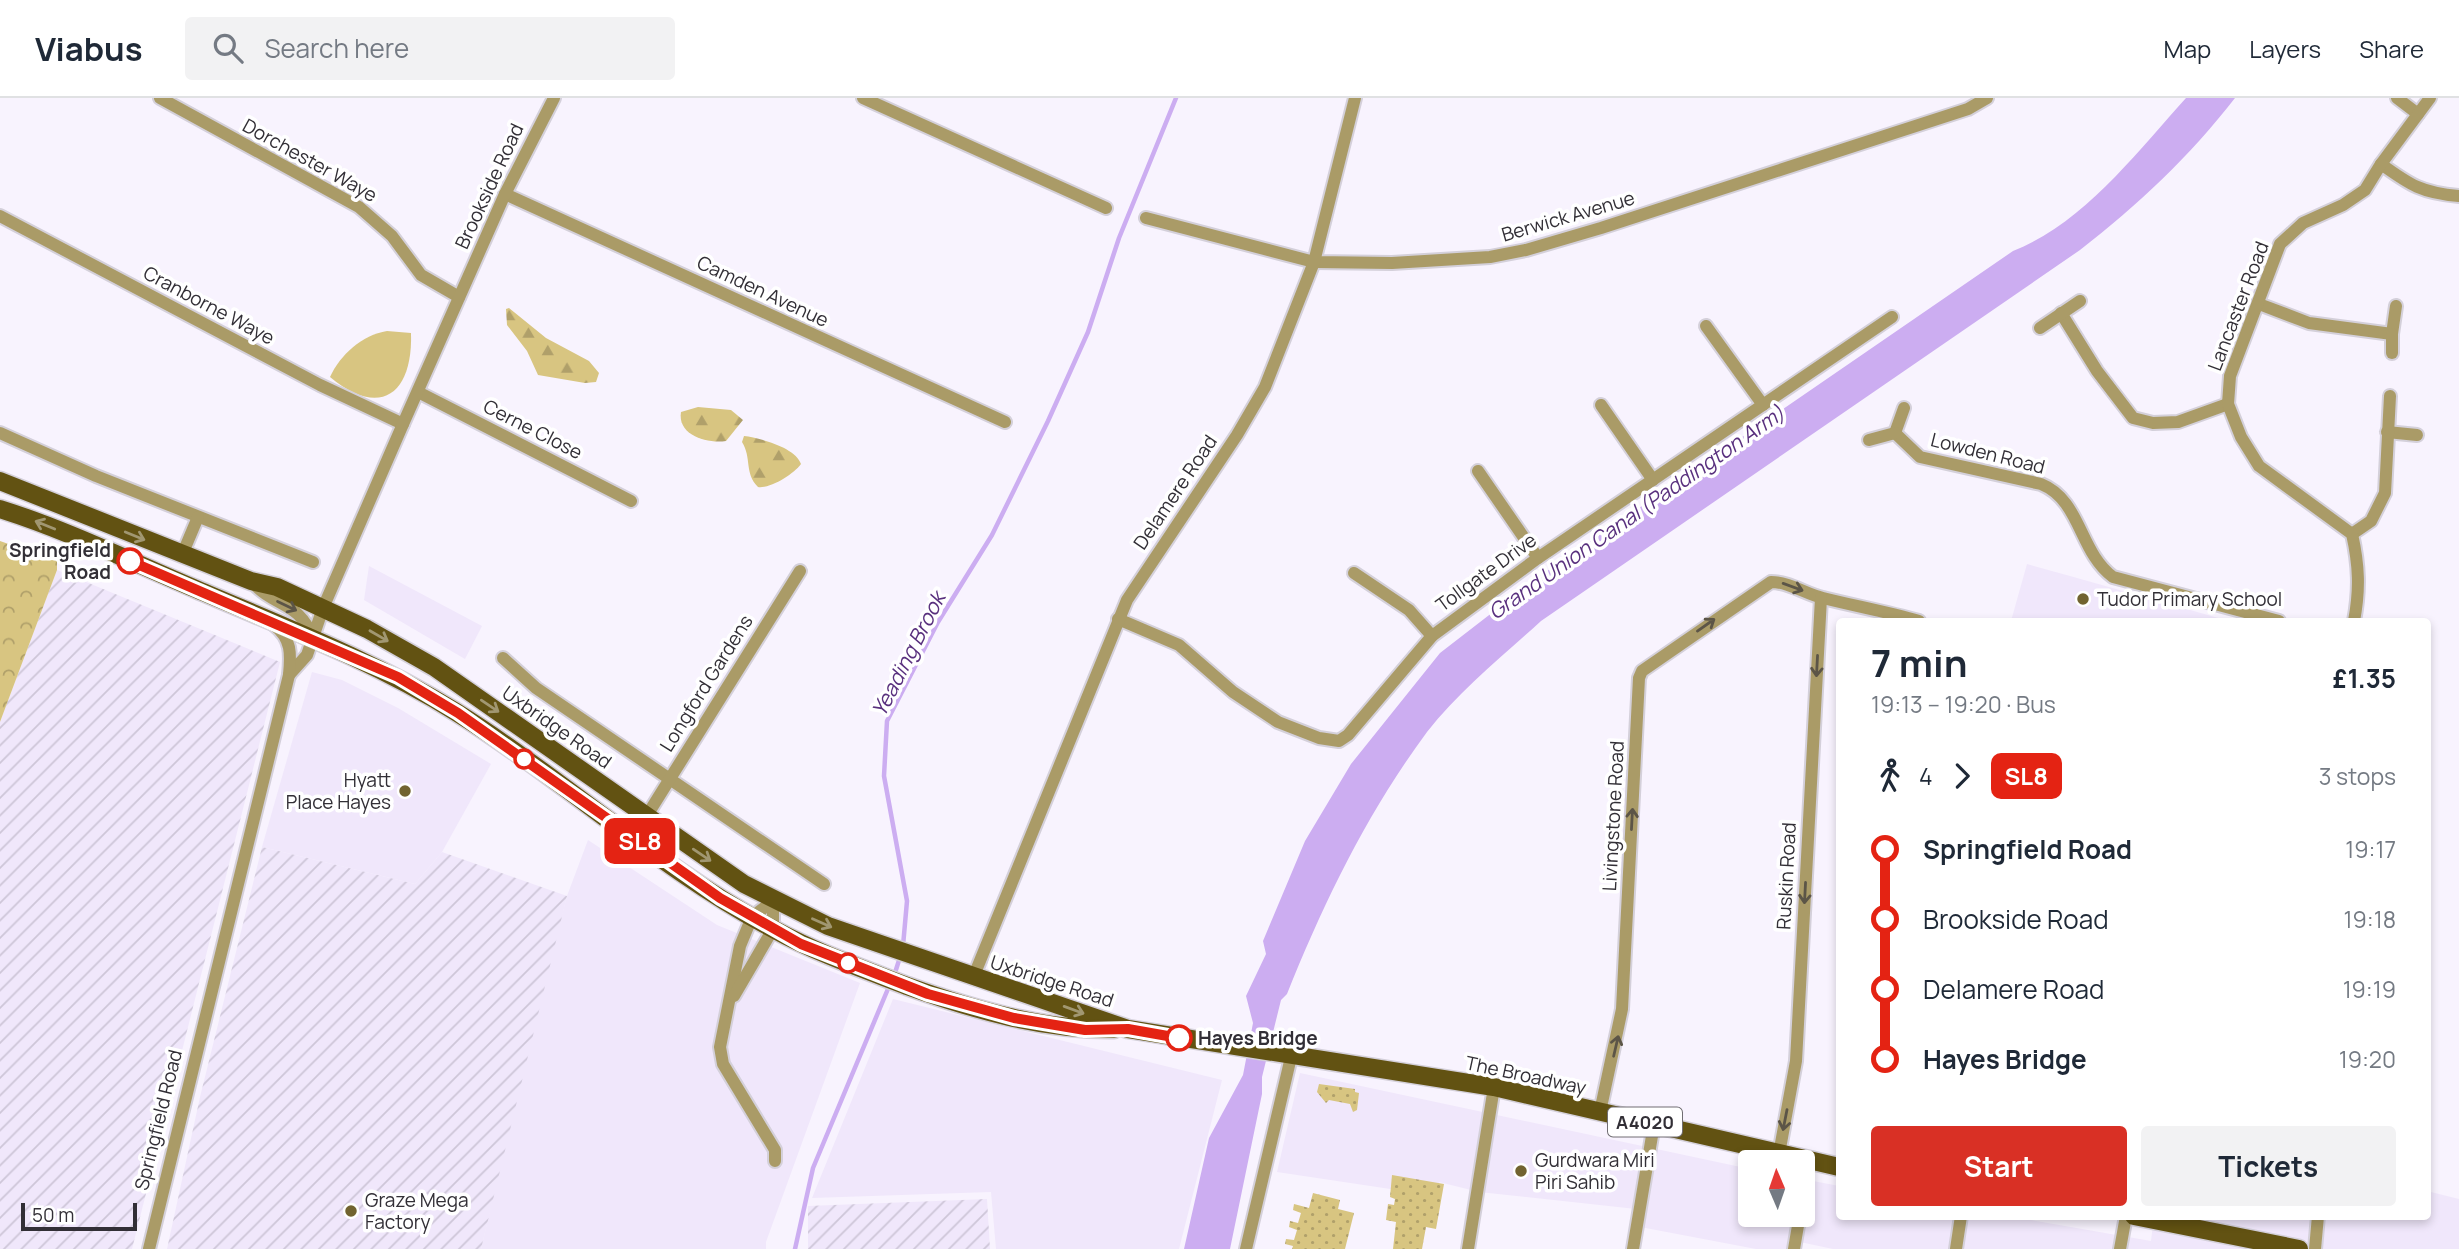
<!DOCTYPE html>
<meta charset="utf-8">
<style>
:root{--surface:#fff;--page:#f2f2f3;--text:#1f2937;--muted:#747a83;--line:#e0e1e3;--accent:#d93025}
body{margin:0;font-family:Manrope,sans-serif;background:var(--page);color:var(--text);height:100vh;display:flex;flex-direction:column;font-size:26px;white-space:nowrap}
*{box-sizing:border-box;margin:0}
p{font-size:23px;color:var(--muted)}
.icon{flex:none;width:38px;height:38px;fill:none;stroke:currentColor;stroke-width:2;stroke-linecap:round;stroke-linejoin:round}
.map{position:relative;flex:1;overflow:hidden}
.panel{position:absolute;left:1836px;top:520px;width:595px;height:602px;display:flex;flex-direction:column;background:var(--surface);border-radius:7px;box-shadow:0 4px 10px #0003}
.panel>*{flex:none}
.badge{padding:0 14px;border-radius:10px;font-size:24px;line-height:46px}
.needle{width:46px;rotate:358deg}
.controls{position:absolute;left:1738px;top:1052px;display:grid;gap:14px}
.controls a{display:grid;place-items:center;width:77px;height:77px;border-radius:7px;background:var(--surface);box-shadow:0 4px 10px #0003;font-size:35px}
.scale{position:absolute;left:21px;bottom:18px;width:116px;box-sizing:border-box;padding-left:7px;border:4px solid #322f36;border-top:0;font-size:19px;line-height:24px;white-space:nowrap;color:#322f36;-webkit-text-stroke:5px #fff;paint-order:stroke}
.map>.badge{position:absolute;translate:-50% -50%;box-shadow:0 0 0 4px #fff}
.legs{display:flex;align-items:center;gap:10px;height:77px;padding:0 35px;font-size:23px}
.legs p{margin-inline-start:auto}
.headline{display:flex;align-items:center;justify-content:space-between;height:119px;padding:0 35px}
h1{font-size:38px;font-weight:700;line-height:52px}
.action{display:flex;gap:14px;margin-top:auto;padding:14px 35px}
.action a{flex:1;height:80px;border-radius:7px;background:var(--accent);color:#fff;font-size:28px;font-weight:700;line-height:80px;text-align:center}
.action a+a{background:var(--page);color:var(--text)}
ul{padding:0 35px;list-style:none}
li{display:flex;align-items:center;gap:24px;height:70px;font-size:26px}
li i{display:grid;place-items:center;width:10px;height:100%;margin:0 9px;background:currentColor}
li i::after{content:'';width:18px;height:18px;margin:-9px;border:5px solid;border-radius:50%;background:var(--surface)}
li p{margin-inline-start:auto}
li:first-child i{background:linear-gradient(#0000 50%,currentColor 0)}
li:last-child i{background:linear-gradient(currentColor 50%,#0000 0)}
header{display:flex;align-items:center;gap:42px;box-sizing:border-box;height:98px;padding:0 35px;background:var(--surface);border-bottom:2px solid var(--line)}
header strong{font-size:33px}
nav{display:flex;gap:38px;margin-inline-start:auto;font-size:24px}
.search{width:490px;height:63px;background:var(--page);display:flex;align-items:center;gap:18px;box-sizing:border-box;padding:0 24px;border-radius:7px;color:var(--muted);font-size:26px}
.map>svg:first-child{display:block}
</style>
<header>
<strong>Viabus</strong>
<div class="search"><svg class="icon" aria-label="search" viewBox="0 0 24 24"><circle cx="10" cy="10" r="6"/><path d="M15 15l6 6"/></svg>Search here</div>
<nav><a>Map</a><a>Layers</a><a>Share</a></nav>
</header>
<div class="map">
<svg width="2459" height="1151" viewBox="0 0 2459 1151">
<defs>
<pattern id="industrial-furrows" width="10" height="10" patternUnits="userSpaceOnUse" patternTransform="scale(1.75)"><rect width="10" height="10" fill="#f0e7fb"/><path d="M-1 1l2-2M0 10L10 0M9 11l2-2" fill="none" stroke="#cec6d8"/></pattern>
<pattern id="forest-firs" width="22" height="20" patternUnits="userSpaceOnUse" patternTransform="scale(1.75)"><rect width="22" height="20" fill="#d8c581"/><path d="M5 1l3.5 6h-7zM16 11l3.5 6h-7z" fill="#b0a06a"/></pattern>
<pattern id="park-crowns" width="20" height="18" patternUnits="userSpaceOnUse" patternTransform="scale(1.75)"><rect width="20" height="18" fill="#d8c581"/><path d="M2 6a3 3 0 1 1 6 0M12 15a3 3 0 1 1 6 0" fill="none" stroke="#b0a06a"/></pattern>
<pattern id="garden-dots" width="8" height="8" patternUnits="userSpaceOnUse" patternTransform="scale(1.75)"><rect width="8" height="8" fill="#d8c581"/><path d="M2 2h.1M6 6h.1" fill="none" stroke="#b0a06a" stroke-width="1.8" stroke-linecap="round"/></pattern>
</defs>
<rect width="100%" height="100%" fill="#f8f3fe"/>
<g fill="#f0e7fb">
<polygon points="2027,466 2070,478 2229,523 2011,523"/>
<polygon points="369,468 482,528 465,561 364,502"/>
<polygon points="312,574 342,582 398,610 491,666 442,754 415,786 262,749"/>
<polygon points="588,742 717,827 860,885 766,1144 766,1151 481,1151 533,927 567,798"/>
<polygon points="893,901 1222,982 1179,1151 996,1151 991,1094 812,1100"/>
<polygon points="1300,975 1750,1071 1750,1116 1802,1116 1803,1081 1839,1088 1839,1118 2008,1118 2151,1143 2154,1118 2427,1118 2427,1093 2459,1101 2459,1151 1833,1151 1800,1144 1798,1151 1756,1151 1635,1128 1636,1111 1479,1094 1439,1084 1437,1098 1277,1074"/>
</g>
<g fill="url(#industrial-furrows)">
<polygon points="57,472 280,564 132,1151 0,1151 0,624"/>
<polygon points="262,749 415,786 442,754 567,798 481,1151 167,1151 200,999"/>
<polygon points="987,1101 990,1151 808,1151 808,1108"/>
</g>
<path fill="#d8c581" d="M387,233L411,235C413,296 380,321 330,279C340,257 362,237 387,233Z"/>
<g fill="url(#forest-firs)">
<polygon points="509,210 546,240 589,263 599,275 596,284 585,285 538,277 527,253 507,227 506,211"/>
<path d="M698,309L731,312L743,322L726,343C707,346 677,337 681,314Z"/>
<path d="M744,338C761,340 796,350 801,366C794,376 770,391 758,389C744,375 752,360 742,344Z"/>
</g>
<polygon fill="url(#park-crowns)" points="0,443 57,463 57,472 0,624"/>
<g fill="url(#garden-dots)">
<polygon points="1319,986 1355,991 1355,994 1359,995 1357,1012 1353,1014 1350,1006 1329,1002 1326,1005 1317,994"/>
<polygon points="1392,1077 1444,1086 1436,1131 1426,1129 1422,1151 1393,1151 1396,1124 1386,1122 1388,1106 1394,1107 1395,1101 1390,1099"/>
<polygon points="1313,1095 1340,1102 1338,1111 1354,1115 1345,1151 1292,1151 1293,1148 1285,1146 1286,1141 1294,1142 1297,1132 1289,1129 1290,1123 1298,1125 1301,1115 1293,1112 1294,1106 1309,1110"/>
</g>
<path fill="#ccadf1" d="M2186,0H2235C2190,58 2138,107 2080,152L1541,523C1503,558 1459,593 1427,634C1367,715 1324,804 1287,896L1281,902L1262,979V996L1230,1151H1184L1209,1040L1243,977L1253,925L1246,898L1266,856L1263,843L1305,743L1351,666L1440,555L1537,480L2013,153C2084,125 2136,55 2186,0Z"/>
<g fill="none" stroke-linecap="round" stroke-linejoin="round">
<g stroke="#ccadf1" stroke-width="4.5">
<polyline points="903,848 907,803 884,678 887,623 938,524 992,437 1048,323 1088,234 1119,140 1176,0"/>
<polyline points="894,878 901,856"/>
<polyline points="795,1151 813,1070 890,886"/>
</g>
<defs>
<g id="street">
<polyline points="160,0 359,109 392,138 421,177 459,199"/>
<polyline points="863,0 1106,110"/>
<polyline points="2397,0 2418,16"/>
<path d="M2381,66C2410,87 2422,95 2459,98"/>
<polyline points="505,96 1005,324"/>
<polyline points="0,118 320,287 403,326"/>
<polyline points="1146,120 1314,164 1392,165 1490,159 1526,152 1601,130 1968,11 1987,0"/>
<polyline points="2259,206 2309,225 2392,236 2396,208"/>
<polyline points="2061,215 2097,273 2133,320 2153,325 2178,324 2228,306"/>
<polyline points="1706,228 1763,307"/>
<polyline points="2040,230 2080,203"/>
<polyline points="2392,255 2392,236"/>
<polyline points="418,294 631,403"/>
<polyline points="1601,307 1653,382"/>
<path d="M1904,310L1895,335L1920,359L2041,386C2081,402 2079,454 2113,479L2279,523"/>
<polyline points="2387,334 2417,337"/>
<polyline points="0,335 96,378 313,464"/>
<polyline points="1869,342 1895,335"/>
<polyline points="1478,373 1538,460"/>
<polyline points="2352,436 2371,423 2385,395 2390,298"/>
<polyline points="182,457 198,419"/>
<polyline points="1354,475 1409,512 1432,538"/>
<path d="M251,483C276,511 298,501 314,542"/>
<polyline points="1118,521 1179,547 1233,594 1278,624 1319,640 1339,643 1348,637 1432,538 1538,460 1892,219"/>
<path d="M2354,523C2360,492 2359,467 2352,436L2259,368L2241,339L2228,306L2230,278L2280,146L2303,125L2343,107L2365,92L2381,66L2430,0"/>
<polyline points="503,560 536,590 824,786"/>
<polyline points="289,577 307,557 323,510 403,326 505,96 554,0"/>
<polyline points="646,719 800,473"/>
<polyline points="773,803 752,819 740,848 720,949 723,966 775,1052 775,1063"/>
<polyline points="973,880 1127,502 1237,337 1265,289 1314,164 1355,0"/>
<polyline points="734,898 773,831 773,803"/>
<path d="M1600,1014L1622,911L1639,580L1642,573L1771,484C1790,484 1805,496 1823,500C1855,508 1887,514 1919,523"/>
<polyline points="1779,1056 1796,963 1821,500"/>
<polyline points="1802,1101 1809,1064"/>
<path d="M149,1151L289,577C291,556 292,541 274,527"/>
<polyline points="1246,1151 1291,959"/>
<polyline points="1468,1151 1494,989"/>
<polyline points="1633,1151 1654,1026"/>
<polyline points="1794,1151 1800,1116"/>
<polyline points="1956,1151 1961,1118"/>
<polyline points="2120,1151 2126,1118"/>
<polyline points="2315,1151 2318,1118"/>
</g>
<g id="primary">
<polyline points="0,383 251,483 277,489 367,531 434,569 744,786 828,828 1128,931 1494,989 1839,1069"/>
<path d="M0,411C67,432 132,464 196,491C285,529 374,563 456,614C565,682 661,772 775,832C817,855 863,871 907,888C974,912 1043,932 1114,931"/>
<polyline points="2134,1118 2299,1151"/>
</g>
</defs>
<use href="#street" stroke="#d4d0da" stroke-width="16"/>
<use href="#primary" stroke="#d4d0da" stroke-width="21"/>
<use href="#street" stroke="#aa9b67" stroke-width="12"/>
<use href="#primary" stroke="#625212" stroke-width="18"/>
</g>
<defs><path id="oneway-shaft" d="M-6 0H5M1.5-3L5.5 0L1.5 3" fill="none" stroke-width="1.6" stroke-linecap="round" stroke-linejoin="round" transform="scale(1.75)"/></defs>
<g stroke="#a19771">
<use href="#oneway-shaft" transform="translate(45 427) rotate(-158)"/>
<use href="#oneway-shaft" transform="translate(135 438) rotate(22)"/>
<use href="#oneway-shaft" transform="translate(379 538) rotate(30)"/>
<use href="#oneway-shaft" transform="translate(490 608) rotate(34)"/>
<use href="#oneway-shaft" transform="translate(702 757) rotate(34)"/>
<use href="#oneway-shaft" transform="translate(822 825) rotate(24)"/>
<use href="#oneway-shaft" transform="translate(1074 912) rotate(20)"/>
</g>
<g stroke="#5c5547">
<use href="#oneway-shaft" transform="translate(1793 489) rotate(20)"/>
<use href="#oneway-shaft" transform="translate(287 508) rotate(26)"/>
<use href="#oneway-shaft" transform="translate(1706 527) rotate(-35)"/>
<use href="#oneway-shaft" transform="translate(1817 568) rotate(93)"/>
<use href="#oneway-shaft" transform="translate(1632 721) rotate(-87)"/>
<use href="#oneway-shaft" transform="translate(1805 795) rotate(93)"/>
<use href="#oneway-shaft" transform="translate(1616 948) rotate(-77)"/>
<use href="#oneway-shaft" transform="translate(1785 1022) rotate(101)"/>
</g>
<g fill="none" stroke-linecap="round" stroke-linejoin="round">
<defs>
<polyline id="line-1" points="130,463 398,579 458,615 720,800 801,846 928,896 1014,920 1085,932 1128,931 1179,940"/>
</defs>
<use href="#line-1" stroke="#fff" stroke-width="16"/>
<use href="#line-1" stroke="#e42313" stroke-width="10"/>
</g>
<g fill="#fff" stroke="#e42313" stroke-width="3.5">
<circle cx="130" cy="463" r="12"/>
<circle cx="524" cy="661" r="9"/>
<circle cx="848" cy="865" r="9"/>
<circle cx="1179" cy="940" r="12"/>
</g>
<g fill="#716330" stroke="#fff" stroke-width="2.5">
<circle cx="2083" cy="501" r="7"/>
<circle cx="405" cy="693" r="7"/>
<circle cx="1521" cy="1073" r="7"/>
<circle cx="351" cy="1113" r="7"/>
</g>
<g text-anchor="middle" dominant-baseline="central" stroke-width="7" stroke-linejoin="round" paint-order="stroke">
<rect fill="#fff" stroke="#706d72" stroke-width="2" x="1608" y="1009.5" width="74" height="29" rx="5"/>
<g font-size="18" font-weight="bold" fill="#322f36">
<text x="1645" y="1024">A4020</text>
</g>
<g font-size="19" fill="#322f36" stroke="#fff">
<text transform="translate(310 62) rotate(29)">Dorchester Waye</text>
<text transform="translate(489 88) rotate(-65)">Brookside Road</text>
<text transform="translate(1568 118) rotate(-16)">Berwick Avenue</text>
<text transform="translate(763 193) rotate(25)">Camden Avenue</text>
<text transform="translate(209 207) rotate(28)">Cranborne Waye</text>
<text transform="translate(2238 208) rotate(-69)">Lancaster Road</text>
<text transform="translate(533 331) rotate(27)">Cerne Close</text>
<text transform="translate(1988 355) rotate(14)">Lowden Road</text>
<text transform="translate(1175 394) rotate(-56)">Delamere Road</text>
<text transform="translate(1486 474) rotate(-36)">Tollgate Drive</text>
<text transform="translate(706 585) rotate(-58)">Longford Gardens</text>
<text transform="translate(557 629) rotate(35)">Uxbridge Road</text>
<text transform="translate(1613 718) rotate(-87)">Livingstone Road</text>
<text transform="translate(1786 778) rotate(-87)">Ruskin Road</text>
<text transform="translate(1052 883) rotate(18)">Uxbridge Road</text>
<text transform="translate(1526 977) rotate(12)">The Broadway</text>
<text transform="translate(158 1022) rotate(-76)">Springfield Road</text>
</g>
<g font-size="19" font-weight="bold" fill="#322f36" stroke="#fff" text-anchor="end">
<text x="111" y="452">Springfield<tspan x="111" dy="22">Road</tspan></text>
<text x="1198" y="940" text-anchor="start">Hayes Bridge</text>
</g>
<g font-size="19" fill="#322f36" stroke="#fff" text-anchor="start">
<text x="2097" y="501">Tudor Primary School</text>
<text x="391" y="682" text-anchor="end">Hyatt<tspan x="391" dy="22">Place Hayes</tspan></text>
<text x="1535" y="1062">Gurdwara Miri<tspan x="1535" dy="22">Piri Sahib</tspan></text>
<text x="365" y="1102">Graze Mega<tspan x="365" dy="22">Factory</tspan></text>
</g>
<g font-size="21" font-style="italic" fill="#59307e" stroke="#fff">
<text transform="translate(1636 414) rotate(-35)">Grand Union Canal (Paddington Arm)</text>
<text transform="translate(908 556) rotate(-63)">Yeading Brook</text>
</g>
</g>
</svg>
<div class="controls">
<a><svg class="needle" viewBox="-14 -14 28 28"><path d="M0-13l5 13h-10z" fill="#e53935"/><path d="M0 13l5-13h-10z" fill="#747a83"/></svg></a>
</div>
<div class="scale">50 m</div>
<b class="badge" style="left:640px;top:743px;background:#e42313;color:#fff">SL8</b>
<section class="panel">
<div class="headline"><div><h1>7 min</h1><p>19:13 – 19:20 · Bus</p></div><b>£1.35</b></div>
<div class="legs"><svg class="icon" aria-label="walk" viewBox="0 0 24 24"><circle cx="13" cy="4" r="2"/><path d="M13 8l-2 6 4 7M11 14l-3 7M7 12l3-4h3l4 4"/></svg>4<svg class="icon" aria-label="forward" viewBox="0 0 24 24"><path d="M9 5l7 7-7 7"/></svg><b class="badge" style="background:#e42313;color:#fff">SL8</b><p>3 stops</p></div>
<ul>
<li><i style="color:#e42313"></i><b>Springfield Road</b><p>19:17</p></li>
<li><i style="color:#e42313"></i><span>Brookside Road</span><p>19:18</p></li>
<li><i style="color:#e42313"></i><span>Delamere Road</span><p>19:19</p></li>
<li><i style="color:#e42313"></i><b>Hayes Bridge</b><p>19:20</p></li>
</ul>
<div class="action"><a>Start</a><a>Tickets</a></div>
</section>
</div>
